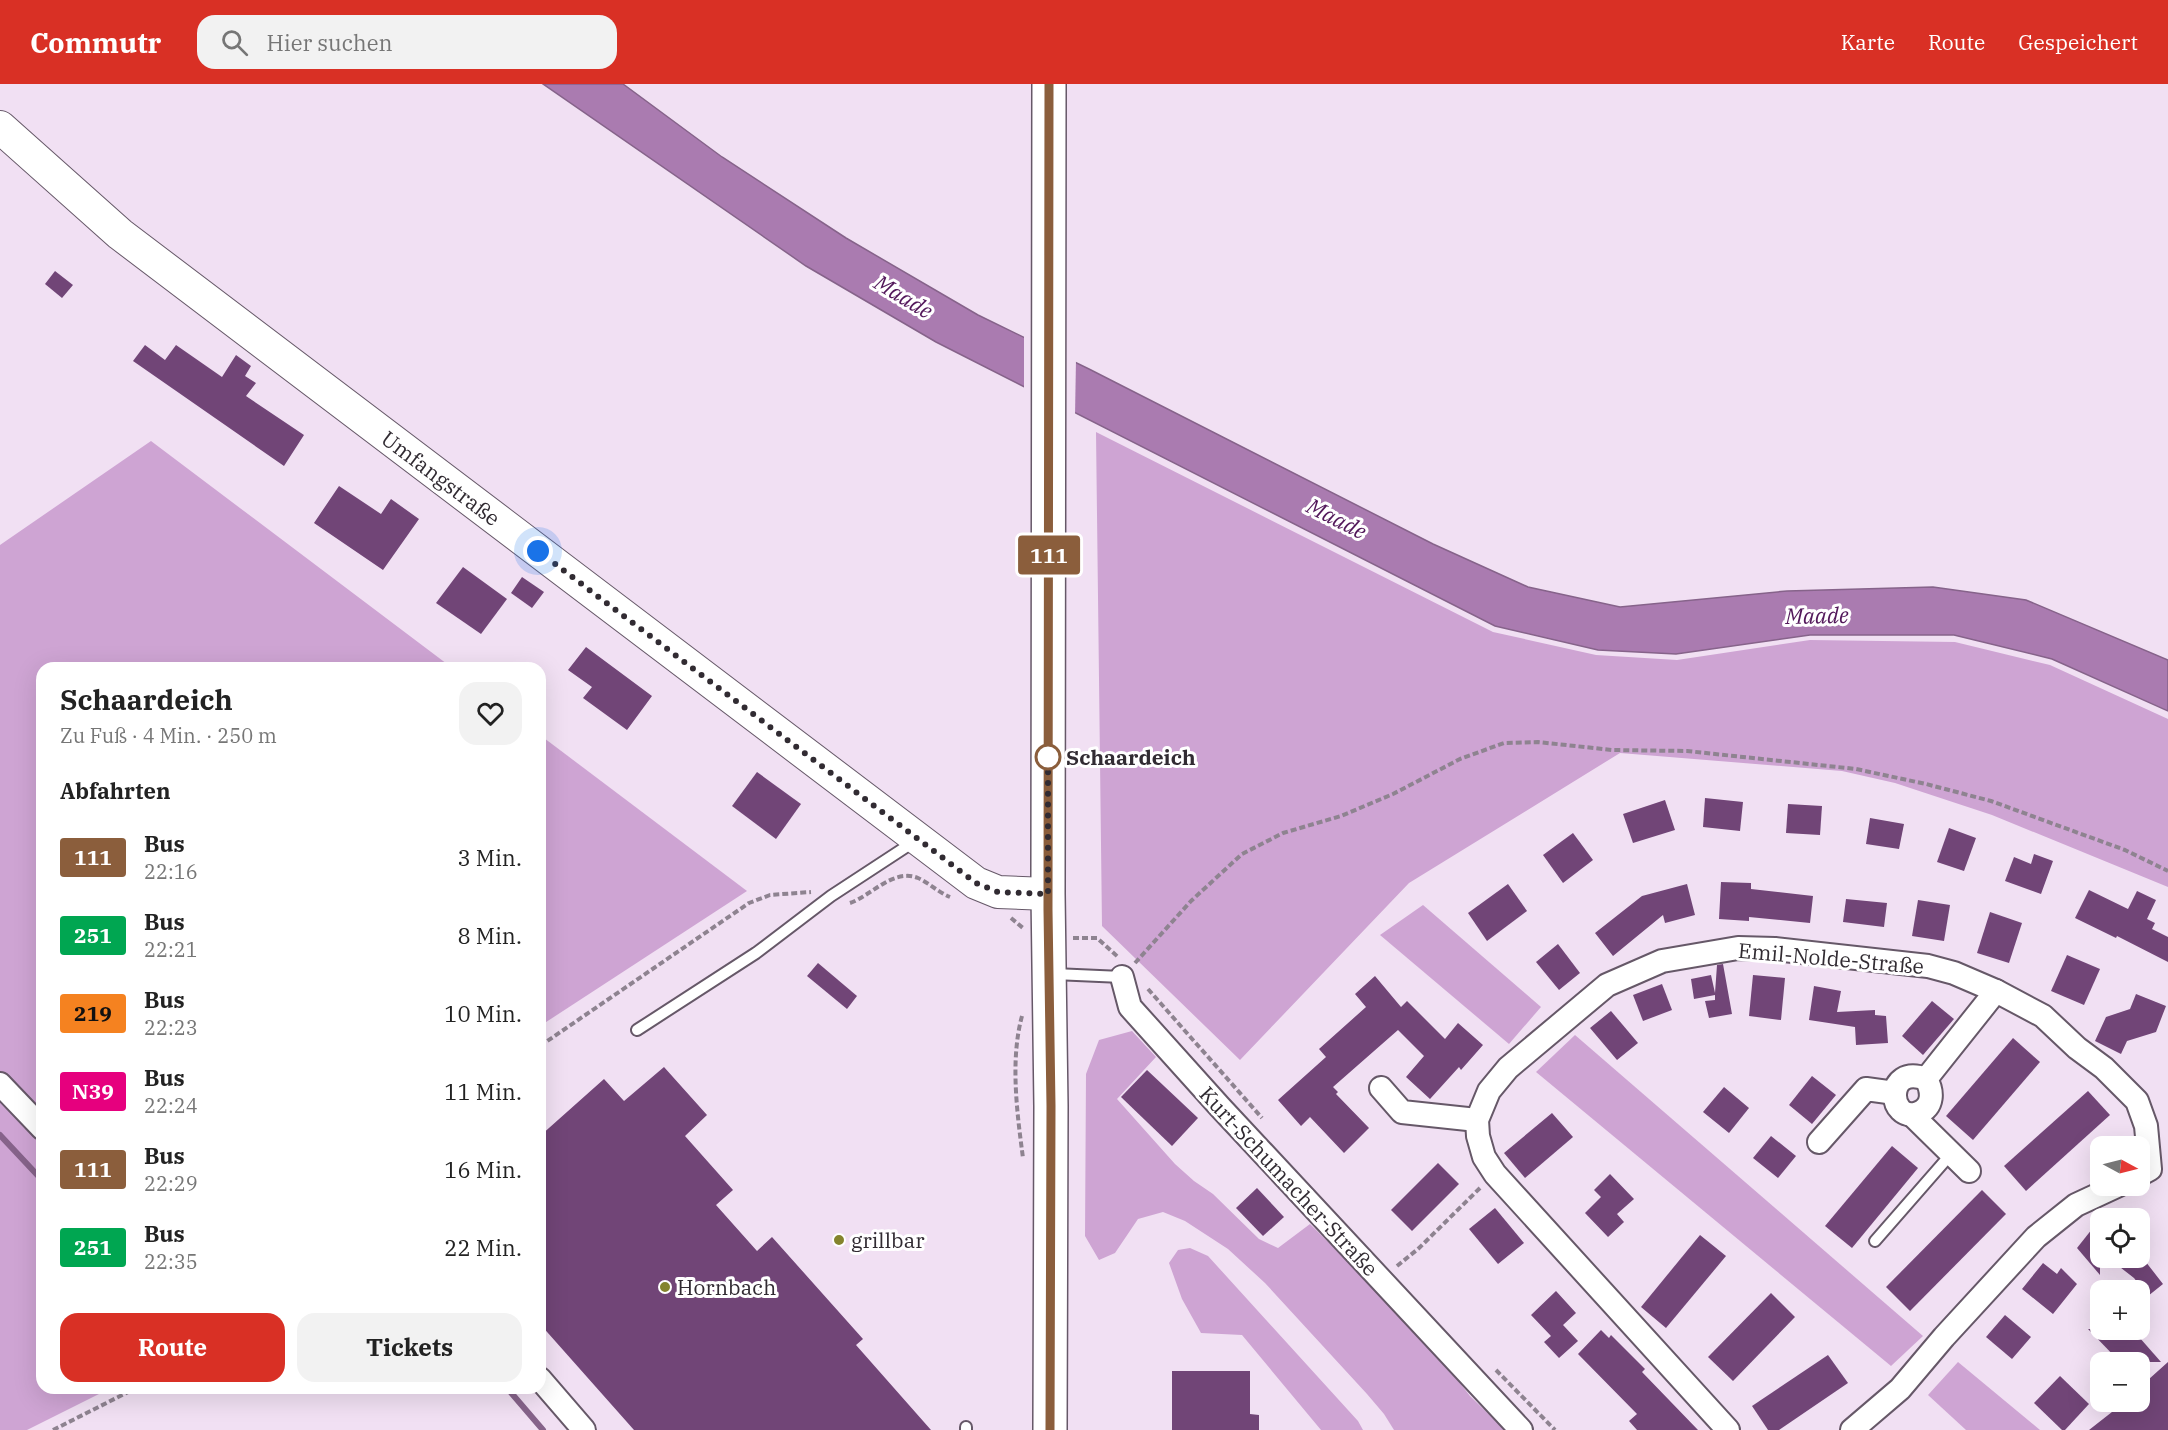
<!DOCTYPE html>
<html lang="de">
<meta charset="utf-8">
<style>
:root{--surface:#fff;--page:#f2f2f2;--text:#222;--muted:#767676;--accent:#d93025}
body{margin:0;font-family:"IBM Plex Serif",serif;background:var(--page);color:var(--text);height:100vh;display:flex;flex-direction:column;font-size:22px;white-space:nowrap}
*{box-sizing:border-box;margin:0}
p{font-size:20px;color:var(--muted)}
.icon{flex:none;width:33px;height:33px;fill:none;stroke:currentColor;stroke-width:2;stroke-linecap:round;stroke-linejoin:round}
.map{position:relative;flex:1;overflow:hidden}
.side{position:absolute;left:36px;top:578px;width:510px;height:732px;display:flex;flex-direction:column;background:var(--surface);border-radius:18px;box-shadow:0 6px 24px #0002}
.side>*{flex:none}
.badge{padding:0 12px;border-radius:4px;font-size:21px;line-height:39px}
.needle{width:39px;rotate:97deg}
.tools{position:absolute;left:2090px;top:1052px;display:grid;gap:12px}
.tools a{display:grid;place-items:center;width:60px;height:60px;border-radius:12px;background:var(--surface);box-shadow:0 6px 24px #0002;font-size:30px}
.you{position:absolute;width:30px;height:30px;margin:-15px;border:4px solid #fff;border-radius:50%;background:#1a73e8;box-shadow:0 0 0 9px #1a73e833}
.map>.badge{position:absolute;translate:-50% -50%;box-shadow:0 0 0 3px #fff}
h2{padding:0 24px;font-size:22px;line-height:54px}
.round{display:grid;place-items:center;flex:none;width:63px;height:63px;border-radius:18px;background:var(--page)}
.headline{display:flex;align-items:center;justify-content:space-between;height:102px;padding:0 24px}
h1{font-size:28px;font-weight:700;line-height:45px}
.primary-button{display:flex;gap:12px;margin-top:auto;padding:12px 24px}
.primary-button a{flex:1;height:69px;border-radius:18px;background:var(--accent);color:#fff;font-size:24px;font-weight:700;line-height:69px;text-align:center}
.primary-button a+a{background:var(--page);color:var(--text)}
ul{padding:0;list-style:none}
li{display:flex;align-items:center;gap:18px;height:78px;padding:0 24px}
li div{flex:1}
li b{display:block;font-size:22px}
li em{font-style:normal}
li .badge{min-width:66px;font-weight:700;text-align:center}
header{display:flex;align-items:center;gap:36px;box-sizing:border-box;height:84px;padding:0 30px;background:var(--accent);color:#fff}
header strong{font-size:28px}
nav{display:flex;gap:33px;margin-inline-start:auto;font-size:21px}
.search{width:420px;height:54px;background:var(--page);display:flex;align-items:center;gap:15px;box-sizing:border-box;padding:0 21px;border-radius:18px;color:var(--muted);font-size:22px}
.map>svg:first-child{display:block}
</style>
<header>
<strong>Commutr</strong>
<div class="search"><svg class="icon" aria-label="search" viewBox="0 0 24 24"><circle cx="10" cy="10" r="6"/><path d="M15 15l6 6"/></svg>Hier suchen</div>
<nav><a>Karte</a><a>Route</a><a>Gespeichert</a></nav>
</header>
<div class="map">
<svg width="2168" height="1346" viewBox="0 0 2168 1346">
<rect width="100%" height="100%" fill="#f1e0f3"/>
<g fill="#cea4d3">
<polygon points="1096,348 1493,548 1596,571 1677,576 1810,556 1955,558 2050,581 2168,635 2168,803 1992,731 1895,699 1842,687 1620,669 1409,799 1240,976 1102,842"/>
<polygon points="151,357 451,583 42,584 42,1304 111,1304 27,1346 0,1346 0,461"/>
<polygon points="540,651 747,807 540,942"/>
<polygon points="1423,821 1541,923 1509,960 1380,851"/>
<polygon points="1132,947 1156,973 1117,1015 1175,1080 1194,1097 1213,1110 1259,1155 1278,1164 1310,1140 1426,1255 1470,1312 1505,1346 1394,1346 1384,1330 1367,1310 1265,1199 1228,1165 1185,1137 1163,1128 1138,1135 1115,1169 1099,1176 1085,1152 1086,990 1099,956"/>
<polygon points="1575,951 1923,1252 1891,1282 1536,988"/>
<polygon points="1190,1164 1208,1172 1358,1337 1363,1346 1321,1346 1242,1251 1201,1249 1182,1215 1169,1179 1178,1166"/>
<polygon points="1958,1278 2040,1346 1966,1346 1928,1311"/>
</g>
<polygon fill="#aa7bb0" stroke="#86638a" stroke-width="1.5" points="543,0 623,0 722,73 846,154 978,231 1089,285 1433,460 1528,503 1620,523 1787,507 1933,503 2026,516 2168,576 2168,627 2052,575 1954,551 1810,551 1676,570 1598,566 1495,542 936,258 806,182"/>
<polygon fill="#f1e0f3" points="1024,250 1076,275 1075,332 1024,306"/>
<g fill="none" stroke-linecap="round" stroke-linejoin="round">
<g stroke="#86638a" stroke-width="6">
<polyline points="0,1051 42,1096"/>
<polyline points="507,1304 543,1346"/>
</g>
</g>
<g fill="#714577">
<polygon points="55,187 73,201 62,214 45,200"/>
<polygon points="145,261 165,276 176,261 222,293 236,271 251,282 245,292 256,299 246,312 304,351 284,382 133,277"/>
<polygon points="339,402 381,430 391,415 419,435 383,486 314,439"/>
<polygon points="463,483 507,515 481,550 436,519"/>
<polygon points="522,493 544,508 532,524 511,509"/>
<polygon points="586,563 652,612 627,646 583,614 592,603 568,586"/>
<polygon points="757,688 801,720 776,755 732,722"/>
<polygon points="1705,714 1743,718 1740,747 1703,743"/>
<polygon points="1665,716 1675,746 1633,759 1623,730"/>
<polygon points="1788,720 1822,722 1820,751 1786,749"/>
<polygon points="1870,734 1904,740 1899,765 1866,760"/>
<polygon points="1949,744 1976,754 1964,787 1937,778"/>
<polygon points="1573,749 1593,776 1563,799 1543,771"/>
<polygon points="2034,770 2053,777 2041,810 2005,797 2014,773 2031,780"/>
<polygon points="1721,798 1751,799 1751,805 1813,812 1810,839 1749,833 1749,837 1719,835"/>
<polygon points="1508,800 1527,827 1487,857 1468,829"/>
<polygon points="1687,800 1695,831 1665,839 1663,831 1613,872 1595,849 1642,812"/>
<polygon points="2089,806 2128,825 2137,807 2156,816 2147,835 2155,839 2152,845 2168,853 2168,878 2117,852 2116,854 2075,834"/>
<polygon points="1846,815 1887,819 1884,843 1843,838"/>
<polygon points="1918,816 1950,821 1944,857 1912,852"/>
<polygon points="1990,828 2022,839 2009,879 1977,869"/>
<polygon points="1558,860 1580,889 1559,906 1536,878"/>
<polygon points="2067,871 2100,885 2084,921 2051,907"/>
<polygon points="818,879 857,912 847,925 807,892"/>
<polygon points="1723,880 1732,930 1709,934 1705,917 1715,916 1715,911 1694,915 1691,895 1711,891 1715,909 1717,881"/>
<polygon points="1753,891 1785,894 1781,936 1749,932"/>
<polygon points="1375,892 1401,923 1407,917 1445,955 1458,939 1483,961 1461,986 1459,983 1430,1015 1406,993 1424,972 1398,946 1333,1003 1338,1008 1336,1010 1369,1044 1344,1069 1310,1033 1301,1042 1278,1016 1326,973 1319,965 1366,923 1355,910"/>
<polygon points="1662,900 1672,926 1643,937 1633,911"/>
<polygon points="1814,902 1841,907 1837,928 1875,926 1875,931 1886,932 1888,959 1856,961 1855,943 1809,936"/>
<polygon points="2136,910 2166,922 2156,948 2127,957 2121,970 2095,957 2106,933 2130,925"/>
<polygon points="1932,917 1954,935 1923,971 1902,952"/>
<polygon points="1611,927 1638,959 1617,976 1590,944"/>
<polygon points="2013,954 2040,978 1973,1056 1946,1032"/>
<polygon points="664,983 707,1031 685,1052 733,1106 716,1121 757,1167 772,1153 863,1255 856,1261 931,1346 634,1346 540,1240 540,1052 604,995 624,1017"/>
<polygon points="1147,986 1198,1034 1172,1062 1121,1013"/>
<polygon points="1812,992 1836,1011 1812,1040 1789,1021"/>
<polygon points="1724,1003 1749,1024 1729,1049 1703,1028"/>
<polygon points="2088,1007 2110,1031 2026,1107 2004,1082"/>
<polygon points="1552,1029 1573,1053 1525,1094 1504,1069"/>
<polygon points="1771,1052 1796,1072 1778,1094 1753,1074"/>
<polygon points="1892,1062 1918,1084 1852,1164 1825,1142"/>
<polygon points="1438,1079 1459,1100 1412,1147 1391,1126"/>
<polygon points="1610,1090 1634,1115 1617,1130 1624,1138 1608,1153 1585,1129 1601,1113 1594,1106"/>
<polygon points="1257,1104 1284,1133 1263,1152 1236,1124"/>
<polygon points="1982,1106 2006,1130 1910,1227 1886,1203"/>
<polygon points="1495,1124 1524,1159 1498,1180 1469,1145"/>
<polygon points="2100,1135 2100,1191 2077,1164"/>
<polygon points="1700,1151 1726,1172 1666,1244 1641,1223"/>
<polygon points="2107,1173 2142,1173 2163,1200 2148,1212 2134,1194"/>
<polygon points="2043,1179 2057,1190 2061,1184 2077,1200 2053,1230 2022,1205"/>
<polygon points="1556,1207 1576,1229 1563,1241 1578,1257 1559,1274 1544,1258 1551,1252 1531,1231"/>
<polygon points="1771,1209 1795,1233 1733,1297 1708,1273"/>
<polygon points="2005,1231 2031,1253 2012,1275 1986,1253"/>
<polygon points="2088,1245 2132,1245 2161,1278 2120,1278"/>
<polygon points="1601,1246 1609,1254 1611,1251 1645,1285 1642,1288 1698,1346 1637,1346 1629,1337 1637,1330 1578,1270"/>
<polygon points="1828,1271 1848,1299 1779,1346 1768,1346 1752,1322"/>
<polygon points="2168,1278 2168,1346 2089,1346 2126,1317 2139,1317 2139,1304"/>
<polygon points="1172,1287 1250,1287 1250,1330 1259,1331 1259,1346 1172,1346"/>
<polygon points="2060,1292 2089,1320 2065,1346 2062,1346 2034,1319"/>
</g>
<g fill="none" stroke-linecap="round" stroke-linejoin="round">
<defs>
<g id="lane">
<polyline points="1054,890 1122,893"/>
<polyline points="637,946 756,869 831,812 915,757"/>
<polyline points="1875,1157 1951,1070"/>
<polyline points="966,1346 966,1343"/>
</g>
<g id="street">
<polyline points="1122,893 1130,923 1220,1023 1521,1346"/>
<path d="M1926,995C1884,979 1888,1040 1918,1029C1934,1023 1933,1007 1926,995L1996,907"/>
<polyline points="0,1000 42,1044"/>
<polyline points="1381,1004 1402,1028 1477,1036"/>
<polyline points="1912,1031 1969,1087"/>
<polyline points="1819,1058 1866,1005 1895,1009"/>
<polyline points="540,1295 584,1346"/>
<polyline points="1728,1346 1495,1090 1484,1073 1478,1052 1477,1036 1489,1007 1508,984 1607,901 1662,877 1738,864 1775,865 1928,882 1954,889 1996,907 2043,932 2077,964 2104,984 2137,1017 2146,1042 2150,1085 2139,1091"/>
<polyline points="1852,1346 1900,1305 1944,1253 2036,1153 2076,1121 2119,1101"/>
</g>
<polyline id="secondary" points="0,43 120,150 976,799 998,808 1048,810"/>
<polyline id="primary" points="1049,0 1048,810 1051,1022 1050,1346"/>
</defs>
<use href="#lane" stroke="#665868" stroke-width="14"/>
<use href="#street" stroke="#665868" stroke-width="26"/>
<use href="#secondary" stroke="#665868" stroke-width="34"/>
<use href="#primary" stroke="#665868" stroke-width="36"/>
<g stroke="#8e8390" stroke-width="4" stroke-dasharray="6 3" stroke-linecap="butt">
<path d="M850,819C871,812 893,784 918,794C929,799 938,808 950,813"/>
<polyline points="1011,834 1023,844"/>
<polyline points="1073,854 1097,854 1118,873"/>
<polyline points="1135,879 1191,817 1242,770 1283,749 1341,732 1393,710 1460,675 1504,659 1538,658 1612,666 1687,667 1856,685 1926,700 1991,717 2125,766 2168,787"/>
<polyline points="1148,905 1262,1034"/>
<path d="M1022,932C1010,976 1017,1029 1023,1074"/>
<polyline points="540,962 749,819 770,811 811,808"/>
<polyline points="1397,1182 1418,1165 1481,1103"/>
<polyline points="1496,1286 1555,1346"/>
<polyline points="53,1346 136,1304"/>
</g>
<use href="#lane" stroke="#fff" stroke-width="10"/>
<use href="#street" stroke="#fff" stroke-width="22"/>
<use href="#secondary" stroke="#fff" stroke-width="32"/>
<use href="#primary" stroke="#fff" stroke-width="33"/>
</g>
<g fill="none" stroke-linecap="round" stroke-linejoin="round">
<defs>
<polyline id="line" points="1049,0 1048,826 1051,1022 1050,1346"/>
</defs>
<use href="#line" stroke="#fff" stroke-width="14"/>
<use href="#line" stroke="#8b5e3c" stroke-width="9"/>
<polyline stroke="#312b32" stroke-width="6" stroke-dasharray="0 10.8" points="538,467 976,799 998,808 1048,810 1048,673"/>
</g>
<circle fill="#fff" stroke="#8b5e3c" stroke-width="3" cx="1048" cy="673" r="12"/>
<g fill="#84842d" stroke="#fff" stroke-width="2">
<circle cx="839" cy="1156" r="6"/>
<circle cx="665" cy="1203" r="6"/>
</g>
<g text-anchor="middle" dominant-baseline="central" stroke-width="6" stroke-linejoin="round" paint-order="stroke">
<g font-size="21" fill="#312b32" stroke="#fff">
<text transform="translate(441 394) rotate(37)">Umfangstraße</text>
<text transform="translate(1831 874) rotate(5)">Emil-Nolde-Straße</text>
<text transform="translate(1289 1097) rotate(47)">Kurt-Schumacher-Straße</text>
</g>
<g font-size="21" font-weight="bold" fill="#312b32" stroke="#fff" text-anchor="start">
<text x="1066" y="673">Schaardeich</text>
</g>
<g font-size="21" fill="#312b32" stroke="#fff" text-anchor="start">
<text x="851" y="1156">grillbar</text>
<text x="677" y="1203">Hornbach</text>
</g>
<g font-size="22" font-style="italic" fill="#52175a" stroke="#fff">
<text transform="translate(904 212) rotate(31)">Maade</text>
<text transform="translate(1337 434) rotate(27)">Maade</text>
<text transform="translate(1817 531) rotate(-1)">Maade</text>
</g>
</g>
</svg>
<div class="tools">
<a><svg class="needle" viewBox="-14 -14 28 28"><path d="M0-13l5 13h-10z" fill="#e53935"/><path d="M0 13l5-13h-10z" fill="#767676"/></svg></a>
<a><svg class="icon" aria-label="locate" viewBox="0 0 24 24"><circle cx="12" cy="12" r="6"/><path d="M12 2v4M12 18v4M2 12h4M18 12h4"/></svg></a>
<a>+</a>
<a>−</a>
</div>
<div class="you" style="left:538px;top:467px"></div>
<b class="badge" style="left:1049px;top:471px;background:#8b5e3c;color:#fff">111</b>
<section class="side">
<div class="headline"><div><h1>Schaardeich</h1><p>Zu Fuß · 4 Min. · 250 m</p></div><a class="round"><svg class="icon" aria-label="heart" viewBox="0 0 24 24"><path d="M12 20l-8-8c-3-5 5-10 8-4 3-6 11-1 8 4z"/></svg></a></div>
<h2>Abfahrten</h2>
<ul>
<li><span class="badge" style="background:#8b5e3c;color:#fff">111</span><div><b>Bus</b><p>22:16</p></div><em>3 Min.</em></li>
<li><span class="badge" style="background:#00a651;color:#fff">251</span><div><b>Bus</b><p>22:21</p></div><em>8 Min.</em></li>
<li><span class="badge" style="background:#f58220;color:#111">219</span><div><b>Bus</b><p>22:23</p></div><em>10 Min.</em></li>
<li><span class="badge" style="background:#e6007e;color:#fff">N39</span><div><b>Bus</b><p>22:24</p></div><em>11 Min.</em></li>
<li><span class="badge" style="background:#8b5e3c;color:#fff">111</span><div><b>Bus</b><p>22:29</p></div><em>16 Min.</em></li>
<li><span class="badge" style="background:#00a651;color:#fff">251</span><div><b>Bus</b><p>22:35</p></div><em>22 Min.</em></li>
</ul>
<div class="primary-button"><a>Route</a><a>Tickets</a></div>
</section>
</div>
